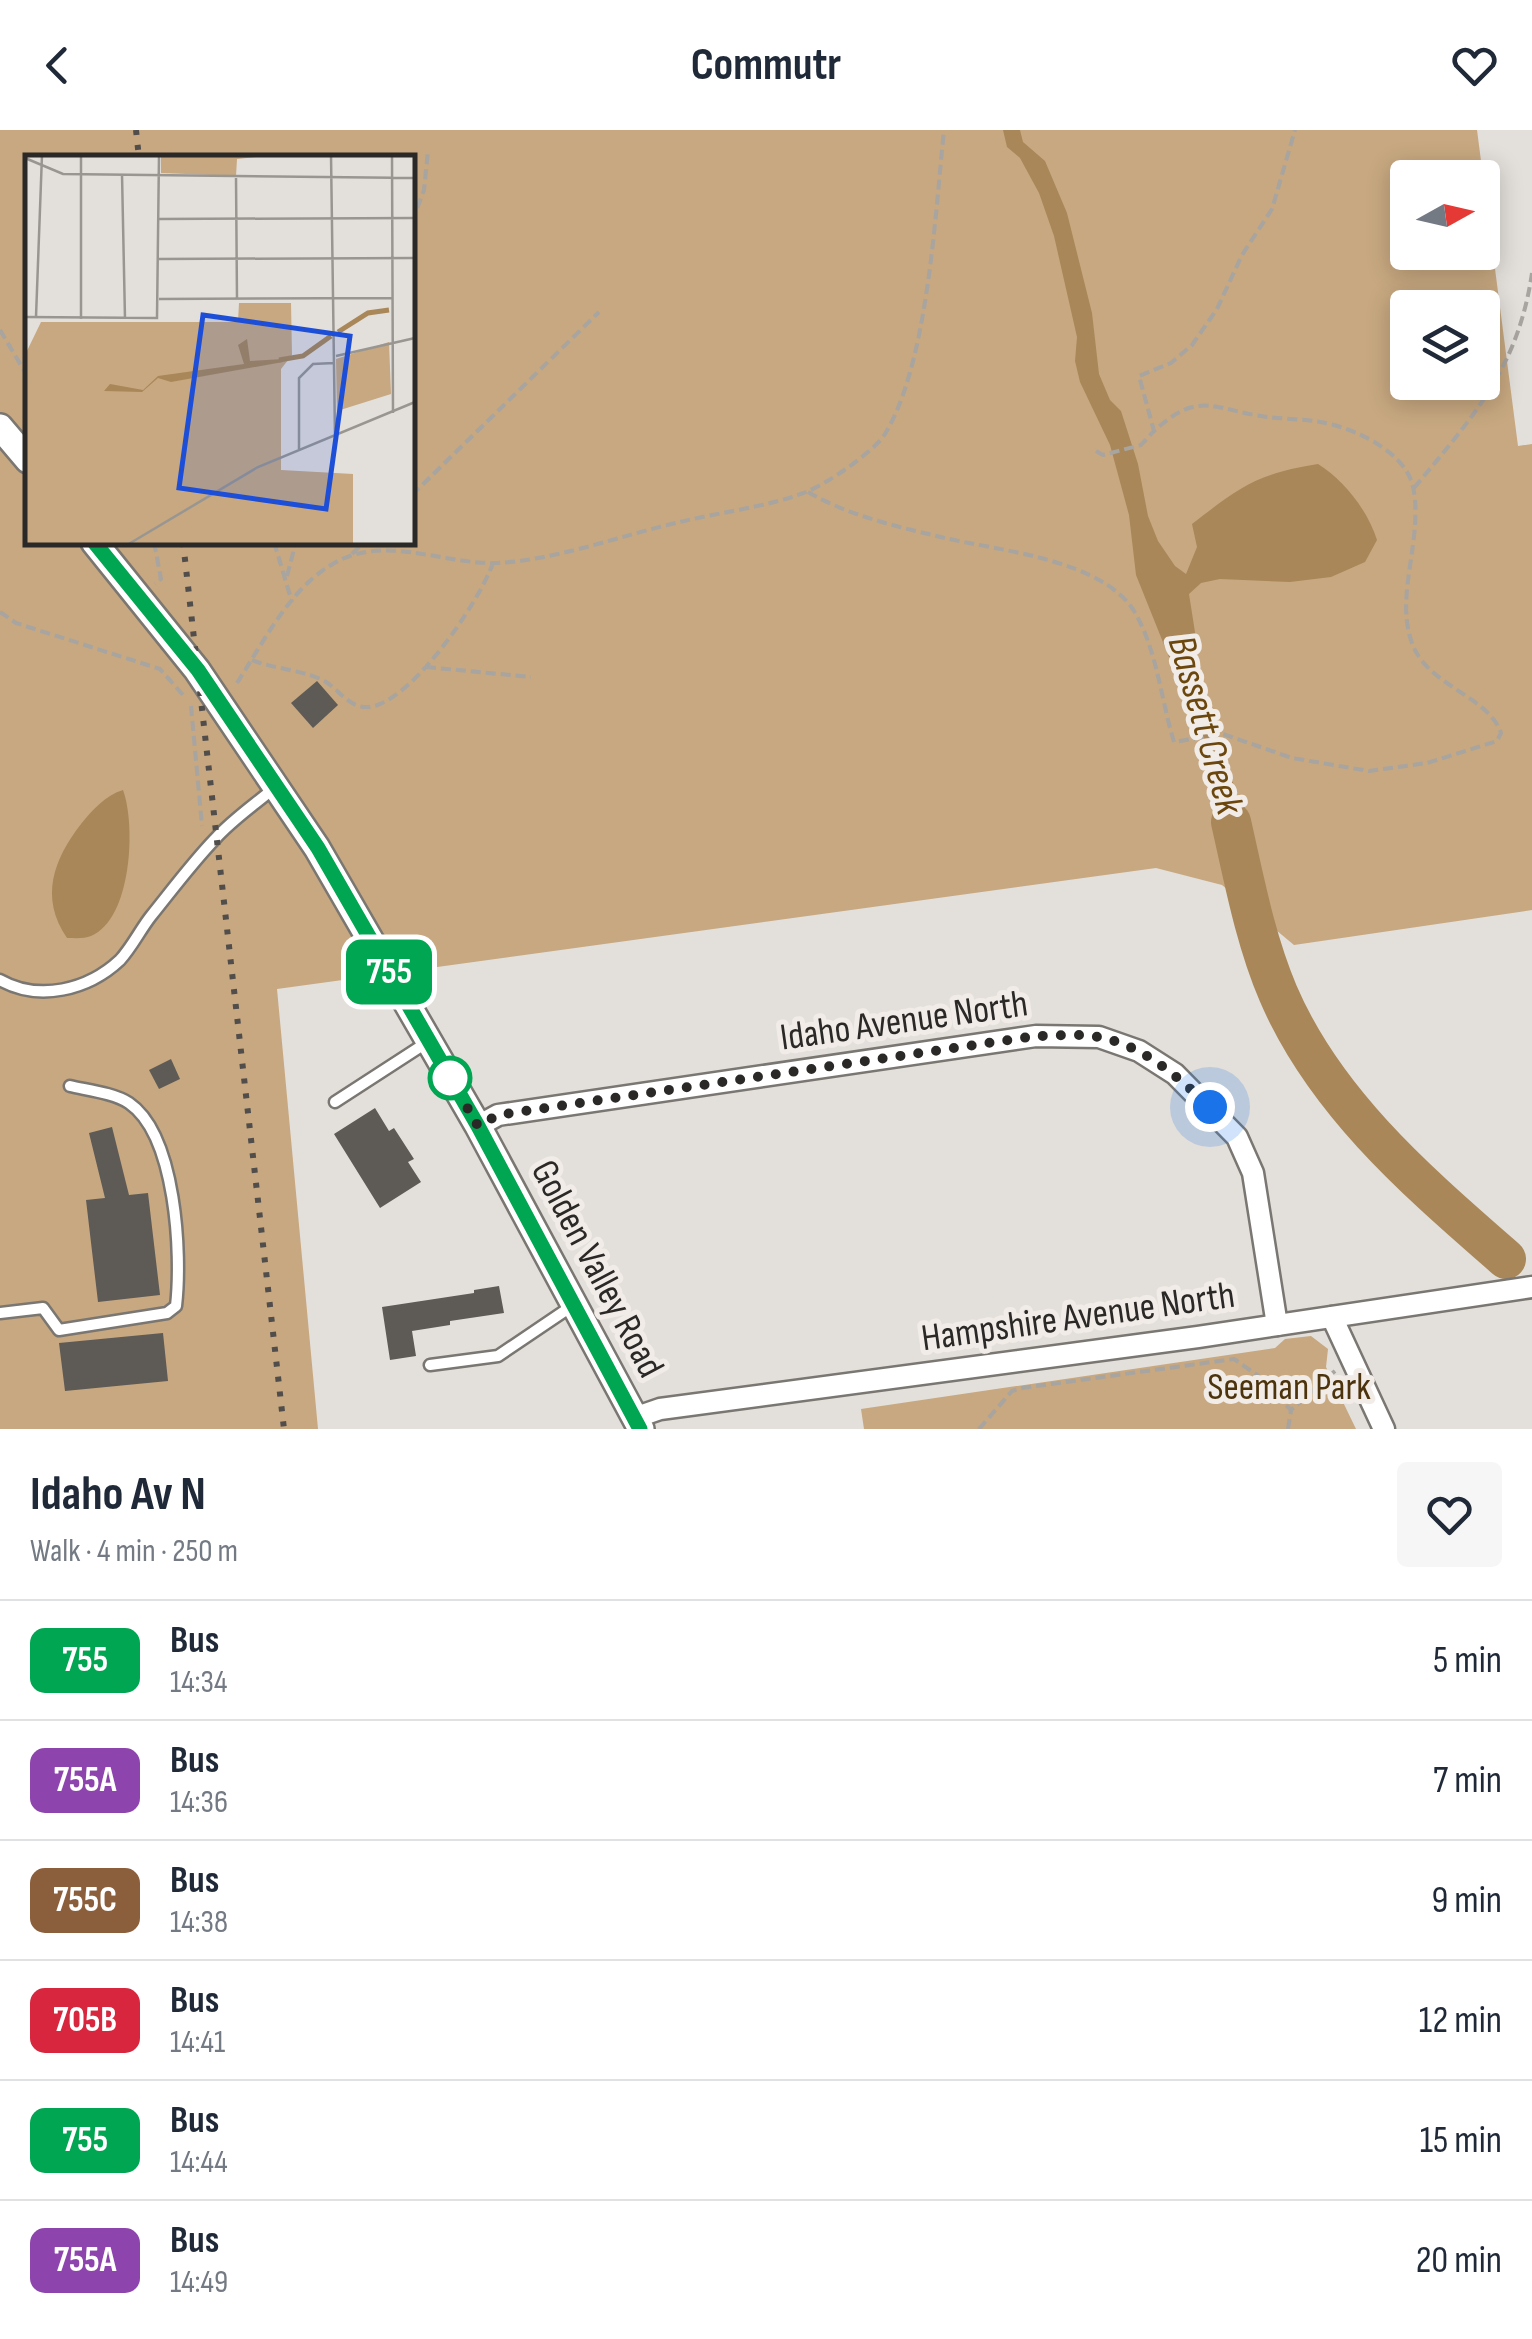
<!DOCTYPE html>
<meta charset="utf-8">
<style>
:root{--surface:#fff;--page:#f6f6f7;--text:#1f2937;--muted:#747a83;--line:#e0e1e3}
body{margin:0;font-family:"Sofia Sans Condensed",sans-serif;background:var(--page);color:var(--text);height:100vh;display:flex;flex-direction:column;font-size:38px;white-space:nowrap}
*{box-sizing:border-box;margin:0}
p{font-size:32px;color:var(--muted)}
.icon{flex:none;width:55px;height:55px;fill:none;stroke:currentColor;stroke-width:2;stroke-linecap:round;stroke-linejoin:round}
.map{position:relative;height:1299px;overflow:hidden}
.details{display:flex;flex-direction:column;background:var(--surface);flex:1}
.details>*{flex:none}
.badge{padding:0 20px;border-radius:15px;font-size:35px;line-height:65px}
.needle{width:65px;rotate:82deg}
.fabs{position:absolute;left:1390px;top:30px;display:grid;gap:20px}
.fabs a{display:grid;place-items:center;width:110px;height:110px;border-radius:10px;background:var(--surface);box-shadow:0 5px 25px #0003;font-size:50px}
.you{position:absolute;width:50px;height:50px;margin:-25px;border:8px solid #fff;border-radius:50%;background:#1a73e8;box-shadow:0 0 0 15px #1a73e833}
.map>.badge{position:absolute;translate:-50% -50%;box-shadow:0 0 0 5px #fff}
.round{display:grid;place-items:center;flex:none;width:105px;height:105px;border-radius:10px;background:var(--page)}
.headline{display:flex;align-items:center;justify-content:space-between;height:170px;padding:0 30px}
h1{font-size:48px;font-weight:700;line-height:75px}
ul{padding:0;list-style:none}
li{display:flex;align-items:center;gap:30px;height:120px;padding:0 30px;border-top:2px solid var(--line)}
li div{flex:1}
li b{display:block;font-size:38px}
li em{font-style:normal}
li .badge{min-width:110px;font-weight:700;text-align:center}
header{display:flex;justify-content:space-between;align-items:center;height:130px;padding:0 30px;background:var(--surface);font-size:45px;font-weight:700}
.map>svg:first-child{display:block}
</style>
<header><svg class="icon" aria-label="back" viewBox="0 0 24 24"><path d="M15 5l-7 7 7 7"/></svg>Commutr<svg class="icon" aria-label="heart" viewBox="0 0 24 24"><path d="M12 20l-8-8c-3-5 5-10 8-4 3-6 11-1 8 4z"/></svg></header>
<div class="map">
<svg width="1532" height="1299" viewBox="0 0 1532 1299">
<rect width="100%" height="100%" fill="#e3dfda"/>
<g fill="#c7a880" fill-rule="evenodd">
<path d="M0,0H1477L1518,316L1532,314V780L1294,815L1222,755L1156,738L277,859L318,1299H0ZM28,28H412V412H28ZM1408,48H1482V122H1408ZM1408,178H1482V252H1408Z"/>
<polygon points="1311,1206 1328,1219 1326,1237 1356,1299 864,1299 861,1279 1275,1218 1285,1209"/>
</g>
<g fill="#a98758">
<path d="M1003,0H1020L1023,12L1045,31L1067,83L1092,183L1099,244L1110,270L1121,281L1138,334L1148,386L1158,411L1175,436L1186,444L1197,417L1192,394C1240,357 1256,344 1318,334C1344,350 1368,381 1377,410L1365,432L1331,447L1290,452L1220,449L1201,453L1189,464L1197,515L1196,537L1239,671L1251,744H1225L1220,686L1193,587L1136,445L1129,385L1110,315L1080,252L1075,231L1077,207L1054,106L1039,63L1020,28L1007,17Z"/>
<path d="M123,660C136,695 132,789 91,806C84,809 75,808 67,808C39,767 54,729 81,694C92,680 106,665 123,660Z"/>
</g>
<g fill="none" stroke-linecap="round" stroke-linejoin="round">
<path stroke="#a98758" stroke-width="40" d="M1231,692C1244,749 1255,809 1278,863C1325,973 1418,1052 1506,1129"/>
</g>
<g fill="#5e5a55">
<polygon points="317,551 338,575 313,598 291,573"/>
<polygon points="171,929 180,949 159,959 149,940"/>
<polygon points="375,978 389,1001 394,998 414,1029 408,1032 421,1052 380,1078 334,1004"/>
<polygon points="112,997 129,1065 148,1063 160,1165 98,1172 86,1070 105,1068 89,1003"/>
<polygon points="499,1156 504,1183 450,1191 450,1195 412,1201 416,1226 390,1230 382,1177 474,1163 474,1160"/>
<polygon points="163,1203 168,1251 65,1261 59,1213"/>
</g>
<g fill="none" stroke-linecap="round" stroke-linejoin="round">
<defs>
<g id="service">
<path d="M0,850C39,872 88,860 120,830C132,817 140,800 151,786C172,760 192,733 215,709C232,690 254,675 273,659"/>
<polyline points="335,972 426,913"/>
<path d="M0,1183L43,1178L59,1200L167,1183L176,1176C182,1124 176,1005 129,973C114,963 87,960 70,956"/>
<polyline points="430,1235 498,1226 572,1176"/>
</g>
<g id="minor">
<polyline points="478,996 498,985 1036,906 1099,907 1139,921 1175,944 1237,1007 1253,1043 1277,1195"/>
<polyline points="1332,1187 1384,1299"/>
<polyline points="634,1288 660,1279 1198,1207 1532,1157"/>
</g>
<g id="tertiary">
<polyline points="0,297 28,330"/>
<polyline points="94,412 197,540 317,718 478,996 641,1299"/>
</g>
</defs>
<use href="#service" stroke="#7a7671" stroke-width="15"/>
<use href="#minor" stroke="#7a7671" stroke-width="25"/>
<use href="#tertiary" stroke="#7a7671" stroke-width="30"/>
<g stroke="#a8a4a0" stroke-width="4" stroke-dasharray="10 5" stroke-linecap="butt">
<polyline points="412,92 424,60 428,21"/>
<polyline points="0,200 28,247"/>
<polyline points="1096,321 1103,325 1141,315 1154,301"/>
<path d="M1414,358C1473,287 1518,238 1532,143"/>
<path d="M808,362C849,386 899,397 945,408C1000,421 1101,429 1134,481C1157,519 1161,570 1174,612L1223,604L1292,628L1369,641L1427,633L1497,611L1501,603C1489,566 1427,556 1412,513C1401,483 1408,452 1412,422C1415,401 1418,373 1412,353C1402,320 1352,297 1320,292C1303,289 1284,289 1267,287C1214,280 1200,259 1154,301L1139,246L1171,233L1192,215L1217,179L1242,125L1272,79L1295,0"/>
<polyline points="412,365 599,182"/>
<polyline points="154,412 161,449 155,454"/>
<polyline points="274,412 292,472"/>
<polyline points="352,424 364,412"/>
<polyline points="287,446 296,412"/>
<polyline points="0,482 16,493 160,539 183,565"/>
<path d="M252,530C274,539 309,541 326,552C339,560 347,575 364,577C407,581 481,469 493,433"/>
<polyline points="426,537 531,547"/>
<path d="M237,553C263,513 289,460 331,435C382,403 440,434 495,433C554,431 622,405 680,392C720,382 768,377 806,362C825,355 874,322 885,304C928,233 935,85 944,0"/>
<polyline points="191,576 202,696"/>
<polyline points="979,1299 1012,1261 1022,1258 1234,1229 1257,1245 1291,1280 1335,1241"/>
<polyline points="1288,1299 1291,1280"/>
</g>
<use href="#service" stroke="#fff" stroke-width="10"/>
<use href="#minor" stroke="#fff" stroke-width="20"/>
<use href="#tertiary" stroke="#fff" stroke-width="25"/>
<g stroke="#504d4b" stroke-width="6" stroke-dasharray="5 10" stroke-linecap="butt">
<polyline points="136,0 139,28"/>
<polyline points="183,412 284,1299"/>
</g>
</g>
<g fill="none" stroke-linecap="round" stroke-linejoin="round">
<defs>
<polyline id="line" points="94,412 198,540 318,718 478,996 640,1299"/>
</defs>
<use href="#line" stroke="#fff" stroke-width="22"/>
<use href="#line" stroke="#00a651" stroke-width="15"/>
<path stroke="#2b2927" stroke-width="10" stroke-dasharray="0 18" d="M450,948L445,940L478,996L498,985L1036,906C1056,906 1079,903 1098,907C1143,915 1178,947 1210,977"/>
</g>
<circle fill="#fff" stroke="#00a651" stroke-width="5" cx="450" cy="948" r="20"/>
<g text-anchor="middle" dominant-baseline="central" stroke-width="10" stroke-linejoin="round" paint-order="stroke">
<g font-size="38" fill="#2b2927" stroke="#f1ece7">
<text transform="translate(904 891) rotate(-8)">Idaho Avenue North</text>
<text transform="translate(597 1139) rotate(62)">Golden Valley Road</text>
<text transform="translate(1078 1187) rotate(-8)">Hampshire Avenue North</text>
</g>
<g font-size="38" fill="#4c330c" stroke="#f1ece7">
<text x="1289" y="1257">Seeman Park</text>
</g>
<g font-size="40" font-style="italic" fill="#6b470d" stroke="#f1ece7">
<text transform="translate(1205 595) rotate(74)">Bassett Creek</text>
</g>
</g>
<g transform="translate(25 25)">
<rect width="390" height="390" fill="#e3dfda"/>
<path d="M136,0H252L212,4L211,21L136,18ZM214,148H266L267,200L256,214V315L328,319V390H0V200L16,167H213ZM364,187L366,239L312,256L311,204Z" fill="#c7a880"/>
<path d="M222,184L225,206L258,204V207L146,227L133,223L117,237L79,236L85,229L118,235L133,221L219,209L213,190Z" fill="#a98758"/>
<path fill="none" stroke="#a98758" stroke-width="5" d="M313,177L343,158L364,155M254,205L278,201L306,181"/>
<path fill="none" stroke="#999692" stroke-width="2.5" d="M306,0L310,282M367,0L368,258M0,3L38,19L390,23M97,19L100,164M211,23L212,144M134,64L390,63M134,104L390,103M134,144L367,143M0,162L132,163L134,0M11,162L17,0M56,164V0M311,201L390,183M274,295V223L288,209L309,208M102,390L233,312L390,247"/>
<path fill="#1d4ed8" fill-opacity="0.15" stroke="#1d4ed8" stroke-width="5" d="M178,160L325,181L301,354L154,333Z"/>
<rect width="390" height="390" fill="none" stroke="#2b2927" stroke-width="5"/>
</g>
</svg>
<div class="fabs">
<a><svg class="needle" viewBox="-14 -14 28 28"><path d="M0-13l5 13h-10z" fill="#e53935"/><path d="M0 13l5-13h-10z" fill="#747a83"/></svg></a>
<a><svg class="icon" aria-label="layers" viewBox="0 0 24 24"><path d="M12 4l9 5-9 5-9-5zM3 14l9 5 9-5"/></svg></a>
</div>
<div class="you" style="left:1210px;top:977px"></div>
<b class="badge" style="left:389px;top:842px;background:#00a651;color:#fff">755</b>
</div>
<section class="details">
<div class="headline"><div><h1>Idaho Av N</h1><p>Walk · 4 min · 250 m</p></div><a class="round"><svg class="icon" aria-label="heart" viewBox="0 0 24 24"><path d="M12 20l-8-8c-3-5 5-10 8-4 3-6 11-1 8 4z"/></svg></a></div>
<ul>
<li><span class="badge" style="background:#00a651;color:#fff">755</span><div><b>Bus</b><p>14:34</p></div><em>5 min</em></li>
<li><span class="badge" style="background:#8e44ad;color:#fff">755A</span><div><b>Bus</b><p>14:36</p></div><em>7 min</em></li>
<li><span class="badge" style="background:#8b5e3c;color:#fff">755C</span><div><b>Bus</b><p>14:38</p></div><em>9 min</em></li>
<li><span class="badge" style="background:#d7263d;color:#fff">705B</span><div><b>Bus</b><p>14:41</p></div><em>12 min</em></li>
<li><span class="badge" style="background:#00a651;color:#fff">755</span><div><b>Bus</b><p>14:44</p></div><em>15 min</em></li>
<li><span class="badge" style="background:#8e44ad;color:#fff">755A</span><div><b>Bus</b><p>14:49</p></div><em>20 min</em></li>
</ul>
</section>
